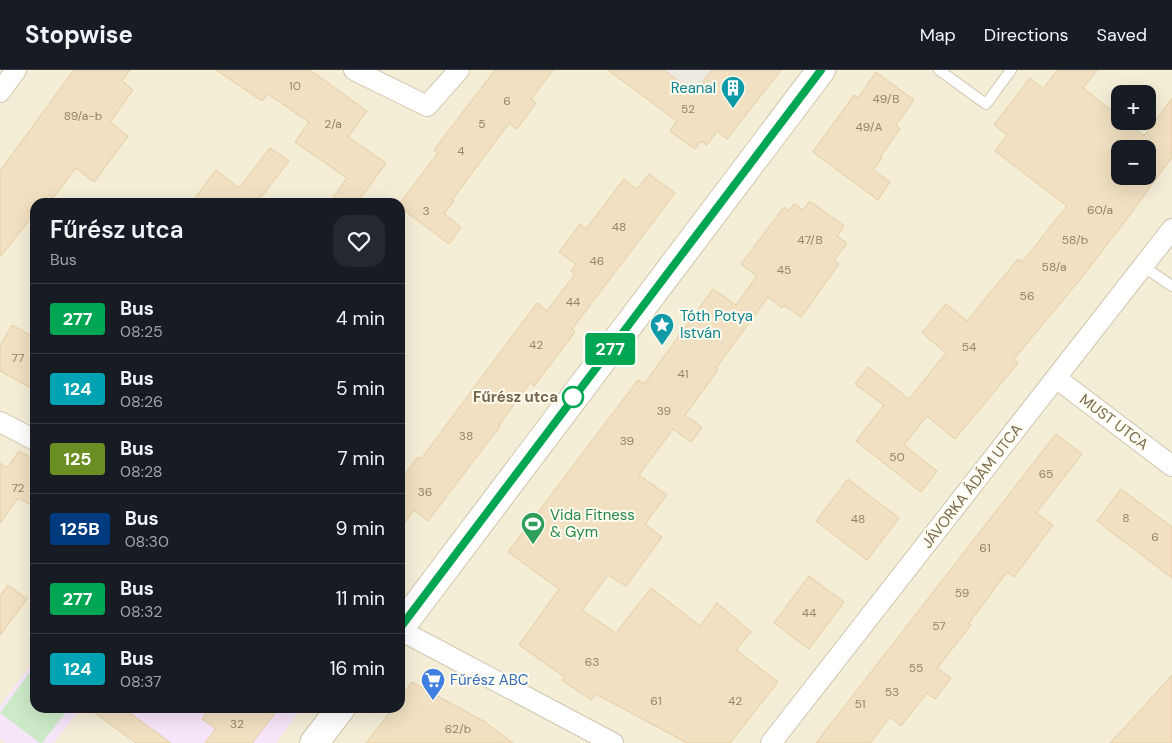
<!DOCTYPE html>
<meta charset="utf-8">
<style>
:root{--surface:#171b24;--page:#242831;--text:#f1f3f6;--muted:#9ea1a6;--line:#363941}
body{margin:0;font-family:"DM Sans",sans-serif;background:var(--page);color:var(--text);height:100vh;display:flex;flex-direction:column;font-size:19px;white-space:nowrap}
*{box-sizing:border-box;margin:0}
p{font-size:16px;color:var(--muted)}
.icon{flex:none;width:28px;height:28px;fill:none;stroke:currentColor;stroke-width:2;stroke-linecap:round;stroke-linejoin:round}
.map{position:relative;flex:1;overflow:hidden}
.drawer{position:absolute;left:30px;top:128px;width:375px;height:515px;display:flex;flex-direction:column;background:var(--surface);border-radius:15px;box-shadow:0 5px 20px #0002}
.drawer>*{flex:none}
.badge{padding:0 10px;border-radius:4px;font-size:18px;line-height:32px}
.buttons{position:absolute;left:1111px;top:15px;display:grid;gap:10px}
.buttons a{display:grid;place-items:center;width:45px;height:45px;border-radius:10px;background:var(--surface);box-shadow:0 5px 20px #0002;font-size:25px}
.map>.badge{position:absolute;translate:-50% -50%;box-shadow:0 0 0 2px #fff}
.round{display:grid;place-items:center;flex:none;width:52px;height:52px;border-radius:15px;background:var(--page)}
.summary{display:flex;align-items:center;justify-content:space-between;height:85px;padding:0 20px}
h1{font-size:24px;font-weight:600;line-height:38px}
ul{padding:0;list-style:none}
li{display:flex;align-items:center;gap:15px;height:70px;padding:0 20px;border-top:1px solid var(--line)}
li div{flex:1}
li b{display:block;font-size:19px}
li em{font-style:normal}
li .badge{min-width:55px;font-weight:700;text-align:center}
header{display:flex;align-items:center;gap:30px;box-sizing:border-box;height:70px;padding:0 25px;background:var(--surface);border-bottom:1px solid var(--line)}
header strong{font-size:24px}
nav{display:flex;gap:28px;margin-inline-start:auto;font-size:18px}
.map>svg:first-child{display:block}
</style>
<header>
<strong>Stopwise</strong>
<nav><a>Map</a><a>Directions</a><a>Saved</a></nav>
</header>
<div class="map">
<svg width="1172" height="673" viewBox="0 0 1172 673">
<rect width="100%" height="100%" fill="#fcfae9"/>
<path fill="#f4eed7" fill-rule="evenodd" d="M0,0H1172V673H0ZM1120,24H1148V51H1120ZM1120,79H1148V106H1120ZM35,132H400V638H35Z"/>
<polygon fill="#edeae2" points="664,0 781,0 738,56"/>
<g fill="#f7e5f9">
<polygon points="35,589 35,638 81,638 54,673 5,673 0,669 0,636"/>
<polygon points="88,638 302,638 276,673 136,673"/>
</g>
<polygon fill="#cceac7" points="35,595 35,638 69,638 42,673 40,673 0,643"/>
<g fill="#f1e0c1" stroke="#e4cca1" fill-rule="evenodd">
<polygon points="74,0 130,0 122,11 133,20 110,52 128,66 94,112 76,98 53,128 49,125 43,132 35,132 35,143 0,187 0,101"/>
<polygon points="216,0 310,0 367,41 348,67 386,93 358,132 330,132 347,108 295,72 309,52 268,24 262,31"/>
<polygon points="495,0 553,0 531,29 536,33 517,59 509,53 452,130 454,131 444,144 461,157 449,174 400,137 400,133 438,83 434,80"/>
<polygon points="608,0 664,0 694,23 712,0 781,0 727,69 717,61 707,75 701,71 695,79 670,61 677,51"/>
<path d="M1057,0H1097L1083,18L1120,47V51H1126L1144,66L1172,28V87L1129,146L1083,206L1014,289L1018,293L955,369L927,346L904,375L937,401L921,422L856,371L884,335L855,314L868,297L909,329L946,283L922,263L946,234L967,251L1018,189L1022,192L1067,136L995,81L1007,65L994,55L1030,8L1043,19ZM1120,79H1148V106H1120Z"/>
<polygon points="876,2 914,30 896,55 900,59 880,87 882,88 873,100 890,112 878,130 813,82 854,25 858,28"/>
<polygon points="270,78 289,91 258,131 259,132 192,132 216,100 239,118"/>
<polygon points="649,104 675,123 572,259 575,262 534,316 530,313 499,355 500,356 428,451 414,440 400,459 400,411 418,387 421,389 537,233 547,241 575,204 571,201 576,194 559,182 580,154 586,159 624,109 637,119"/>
<polygon points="810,131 844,156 837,166 847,173 834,190 839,194 801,247 784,235 782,238 768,227 716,298 718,300 685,345 702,357 691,372 673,359 639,405 667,425 645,454 662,467 626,516 608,505 582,540 616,563 651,518 700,556 717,533 751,562 736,580 778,612 730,673 687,673 596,624 591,630 562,610 565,607 519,575 559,519 508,482 638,310 644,314 713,219 736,235 757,206 741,194 784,137 789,141 794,134 803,140"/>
<polygon points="12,255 35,268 35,320 0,301 0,276"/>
<polygon points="1056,364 1082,384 1036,443 1053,455 1014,507 1007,502 969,553 971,555 937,598 951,608 935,629 927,623 901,656 890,647 870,673 816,673"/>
<polygon points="19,381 35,390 35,437 18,428 0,453 0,393 7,398"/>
<polygon points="848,409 899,448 867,490 816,451"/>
<polygon points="1121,419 1172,457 1172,508 1097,451"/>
<polygon points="809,506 844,532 809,579 774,553"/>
<polygon points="8,515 27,529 0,565 0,526"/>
<polygon points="1172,605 1172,673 1110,673 1127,655"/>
<polygon points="412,612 485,652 513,673 366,673 393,638 400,638 400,628"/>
<polygon points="88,638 123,638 171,673 136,673"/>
<polygon points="210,638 279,638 252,673 205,673 216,659 202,649"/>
</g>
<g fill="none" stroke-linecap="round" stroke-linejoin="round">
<defs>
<g id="lane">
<polyline points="939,0 986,34 1011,0"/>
<polyline points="1144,197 1172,216"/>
</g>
<g id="street">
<polyline points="354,0 427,36 459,0"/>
<polyline points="0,22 16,0"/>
<polyline points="1056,308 1172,396"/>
<polyline points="0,352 35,370"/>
<polyline points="400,560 613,673"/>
<polyline points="771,673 1172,159"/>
</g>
<g id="secondary">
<polyline points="400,558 821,0"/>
<polyline points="314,673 341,638"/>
</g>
</defs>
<use href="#lane" stroke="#cec5ae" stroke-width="12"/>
<use href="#street" stroke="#cec5ae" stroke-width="22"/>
<use href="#secondary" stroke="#d1c6ac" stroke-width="30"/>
<use href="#lane" stroke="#fff" stroke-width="10"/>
<use href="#street" stroke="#fff" stroke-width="20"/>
<use href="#secondary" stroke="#fff" stroke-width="28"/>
</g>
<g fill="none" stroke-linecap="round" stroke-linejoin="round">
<defs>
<polyline id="line" points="400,558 821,0"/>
</defs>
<use href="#line" stroke="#fff" stroke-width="11"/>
<use href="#line" stroke="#00a651" stroke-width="8"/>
</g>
<defs>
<symbol id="building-pin" viewBox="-11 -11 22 30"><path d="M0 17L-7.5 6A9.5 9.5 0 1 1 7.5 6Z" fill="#0f9aa8" stroke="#fffdef"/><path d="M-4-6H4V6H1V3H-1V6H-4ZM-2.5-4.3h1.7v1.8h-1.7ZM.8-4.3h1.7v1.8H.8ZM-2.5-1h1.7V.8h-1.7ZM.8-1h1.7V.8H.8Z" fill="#fff"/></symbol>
<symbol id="sight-pin" viewBox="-11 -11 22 30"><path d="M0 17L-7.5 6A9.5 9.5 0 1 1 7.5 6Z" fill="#0f9aa8" stroke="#fffdef"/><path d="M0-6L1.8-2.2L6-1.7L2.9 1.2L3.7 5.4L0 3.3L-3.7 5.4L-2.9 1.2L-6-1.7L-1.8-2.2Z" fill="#fff"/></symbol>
<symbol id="stadium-pin" viewBox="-11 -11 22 30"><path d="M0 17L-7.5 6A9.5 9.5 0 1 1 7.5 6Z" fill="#2e9e5b" stroke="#fffdef"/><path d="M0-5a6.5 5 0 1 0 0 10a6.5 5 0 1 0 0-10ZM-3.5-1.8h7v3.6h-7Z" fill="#fff"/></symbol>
<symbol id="supermarket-pin" viewBox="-11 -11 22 30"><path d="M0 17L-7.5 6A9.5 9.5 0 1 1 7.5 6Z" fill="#3f7fe0" stroke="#fffdef"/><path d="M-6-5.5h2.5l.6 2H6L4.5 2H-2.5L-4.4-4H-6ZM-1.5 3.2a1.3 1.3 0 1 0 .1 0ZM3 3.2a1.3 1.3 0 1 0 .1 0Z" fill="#fff"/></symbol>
</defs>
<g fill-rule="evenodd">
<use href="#building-pin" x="719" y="4" width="28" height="38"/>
<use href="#sight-pin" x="648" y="241" width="28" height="38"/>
<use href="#stadium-pin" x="519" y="440" width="28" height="38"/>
<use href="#supermarket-pin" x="419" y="596" width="28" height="38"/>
</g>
<circle fill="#fff" stroke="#00a651" stroke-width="2.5" cx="573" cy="327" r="10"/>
<g text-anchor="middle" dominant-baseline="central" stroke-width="4" stroke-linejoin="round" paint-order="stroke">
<g font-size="12" fill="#968469">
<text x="295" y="16">10</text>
<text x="886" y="29">49/B</text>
<text x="507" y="31">6</text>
<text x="688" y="39">52</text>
<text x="83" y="46">89/a-b</text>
<text x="333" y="54">2/a</text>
<text x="482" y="54">5</text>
<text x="869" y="57">49/A</text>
<text x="461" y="81">4</text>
<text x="1100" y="140">60/a</text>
<text x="426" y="141">3</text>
<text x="619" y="157">48</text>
<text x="810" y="170">47/B</text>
<text x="1075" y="170">58/b</text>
<text x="597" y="191">46</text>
<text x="1054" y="197">58/a</text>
<text x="784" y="200">45</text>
<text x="1027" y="226">56</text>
<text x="573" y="232">44</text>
<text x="536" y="275">42</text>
<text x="969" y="277">54</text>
<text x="18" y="288">77</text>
<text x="683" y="304">41</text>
<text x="664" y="341">39</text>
<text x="466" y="366">38</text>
<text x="627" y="371">39</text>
<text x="897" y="387">50</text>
<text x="1046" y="404">65</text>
<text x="18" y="418">72</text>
<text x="425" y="422">36</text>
<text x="1126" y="448">8</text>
<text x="858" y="449">48</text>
<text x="1155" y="467">6</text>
<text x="985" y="478">61</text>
<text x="962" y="523">59</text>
<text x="809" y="543">44</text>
<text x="939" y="556">57</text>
<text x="592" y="592">63</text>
<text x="916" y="598">55</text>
<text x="892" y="622">53</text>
<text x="656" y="631">61</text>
<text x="735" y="631">42</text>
<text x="860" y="634">51</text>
<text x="237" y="654">32</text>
<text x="458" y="659">62/b</text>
</g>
<g font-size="15" fill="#0d838f" stroke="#fffdef" text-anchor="end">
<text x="716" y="18">Reanal</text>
<text x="680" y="246" text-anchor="start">Tóth Potya<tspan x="680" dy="17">István</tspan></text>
</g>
<g font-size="15" font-weight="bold" fill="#77664c" stroke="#fffdef" text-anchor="end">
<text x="558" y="327">Fűrész utca</text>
</g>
<g font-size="15" fill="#77664c" stroke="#fffdef">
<text transform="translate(1114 352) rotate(37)">MUST UTCA</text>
<text transform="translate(972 416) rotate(-52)">JÁVORKA ÁDÁM UTCA</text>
</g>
<g font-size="15" fill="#27864d" stroke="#fffdef" text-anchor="start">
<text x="550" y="445">Vida Fitness<tspan x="550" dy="17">&amp; Gym</tspan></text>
</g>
<g font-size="15" fill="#366cbe" stroke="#fffdef" text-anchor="start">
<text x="450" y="610">Fűrész ABC</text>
</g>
</g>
</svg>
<div class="buttons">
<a>+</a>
<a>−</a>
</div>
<b class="badge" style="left:610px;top:279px;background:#00a651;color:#fff">277</b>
<section class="drawer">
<div class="summary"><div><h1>Fűrész utca</h1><p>Bus</p></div><a class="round"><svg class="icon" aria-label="heart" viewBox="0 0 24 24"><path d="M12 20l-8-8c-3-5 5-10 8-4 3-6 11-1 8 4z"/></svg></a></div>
<ul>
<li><span class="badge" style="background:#00a651;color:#fff">277</span><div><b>Bus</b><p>08:25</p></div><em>4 min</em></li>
<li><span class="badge" style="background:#00a3b4;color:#fff">124</span><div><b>Bus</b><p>08:26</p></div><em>5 min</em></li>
<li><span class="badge" style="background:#6b8e23;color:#fff">125</span><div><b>Bus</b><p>08:28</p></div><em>7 min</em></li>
<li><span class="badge" style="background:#003b80;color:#fff">125B</span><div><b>Bus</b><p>08:30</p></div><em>9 min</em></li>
<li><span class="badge" style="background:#00a651;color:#fff">277</span><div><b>Bus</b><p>08:32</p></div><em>11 min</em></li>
<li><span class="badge" style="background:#00a3b4;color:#fff">124</span><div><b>Bus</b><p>08:37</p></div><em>16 min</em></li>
</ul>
</section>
</div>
